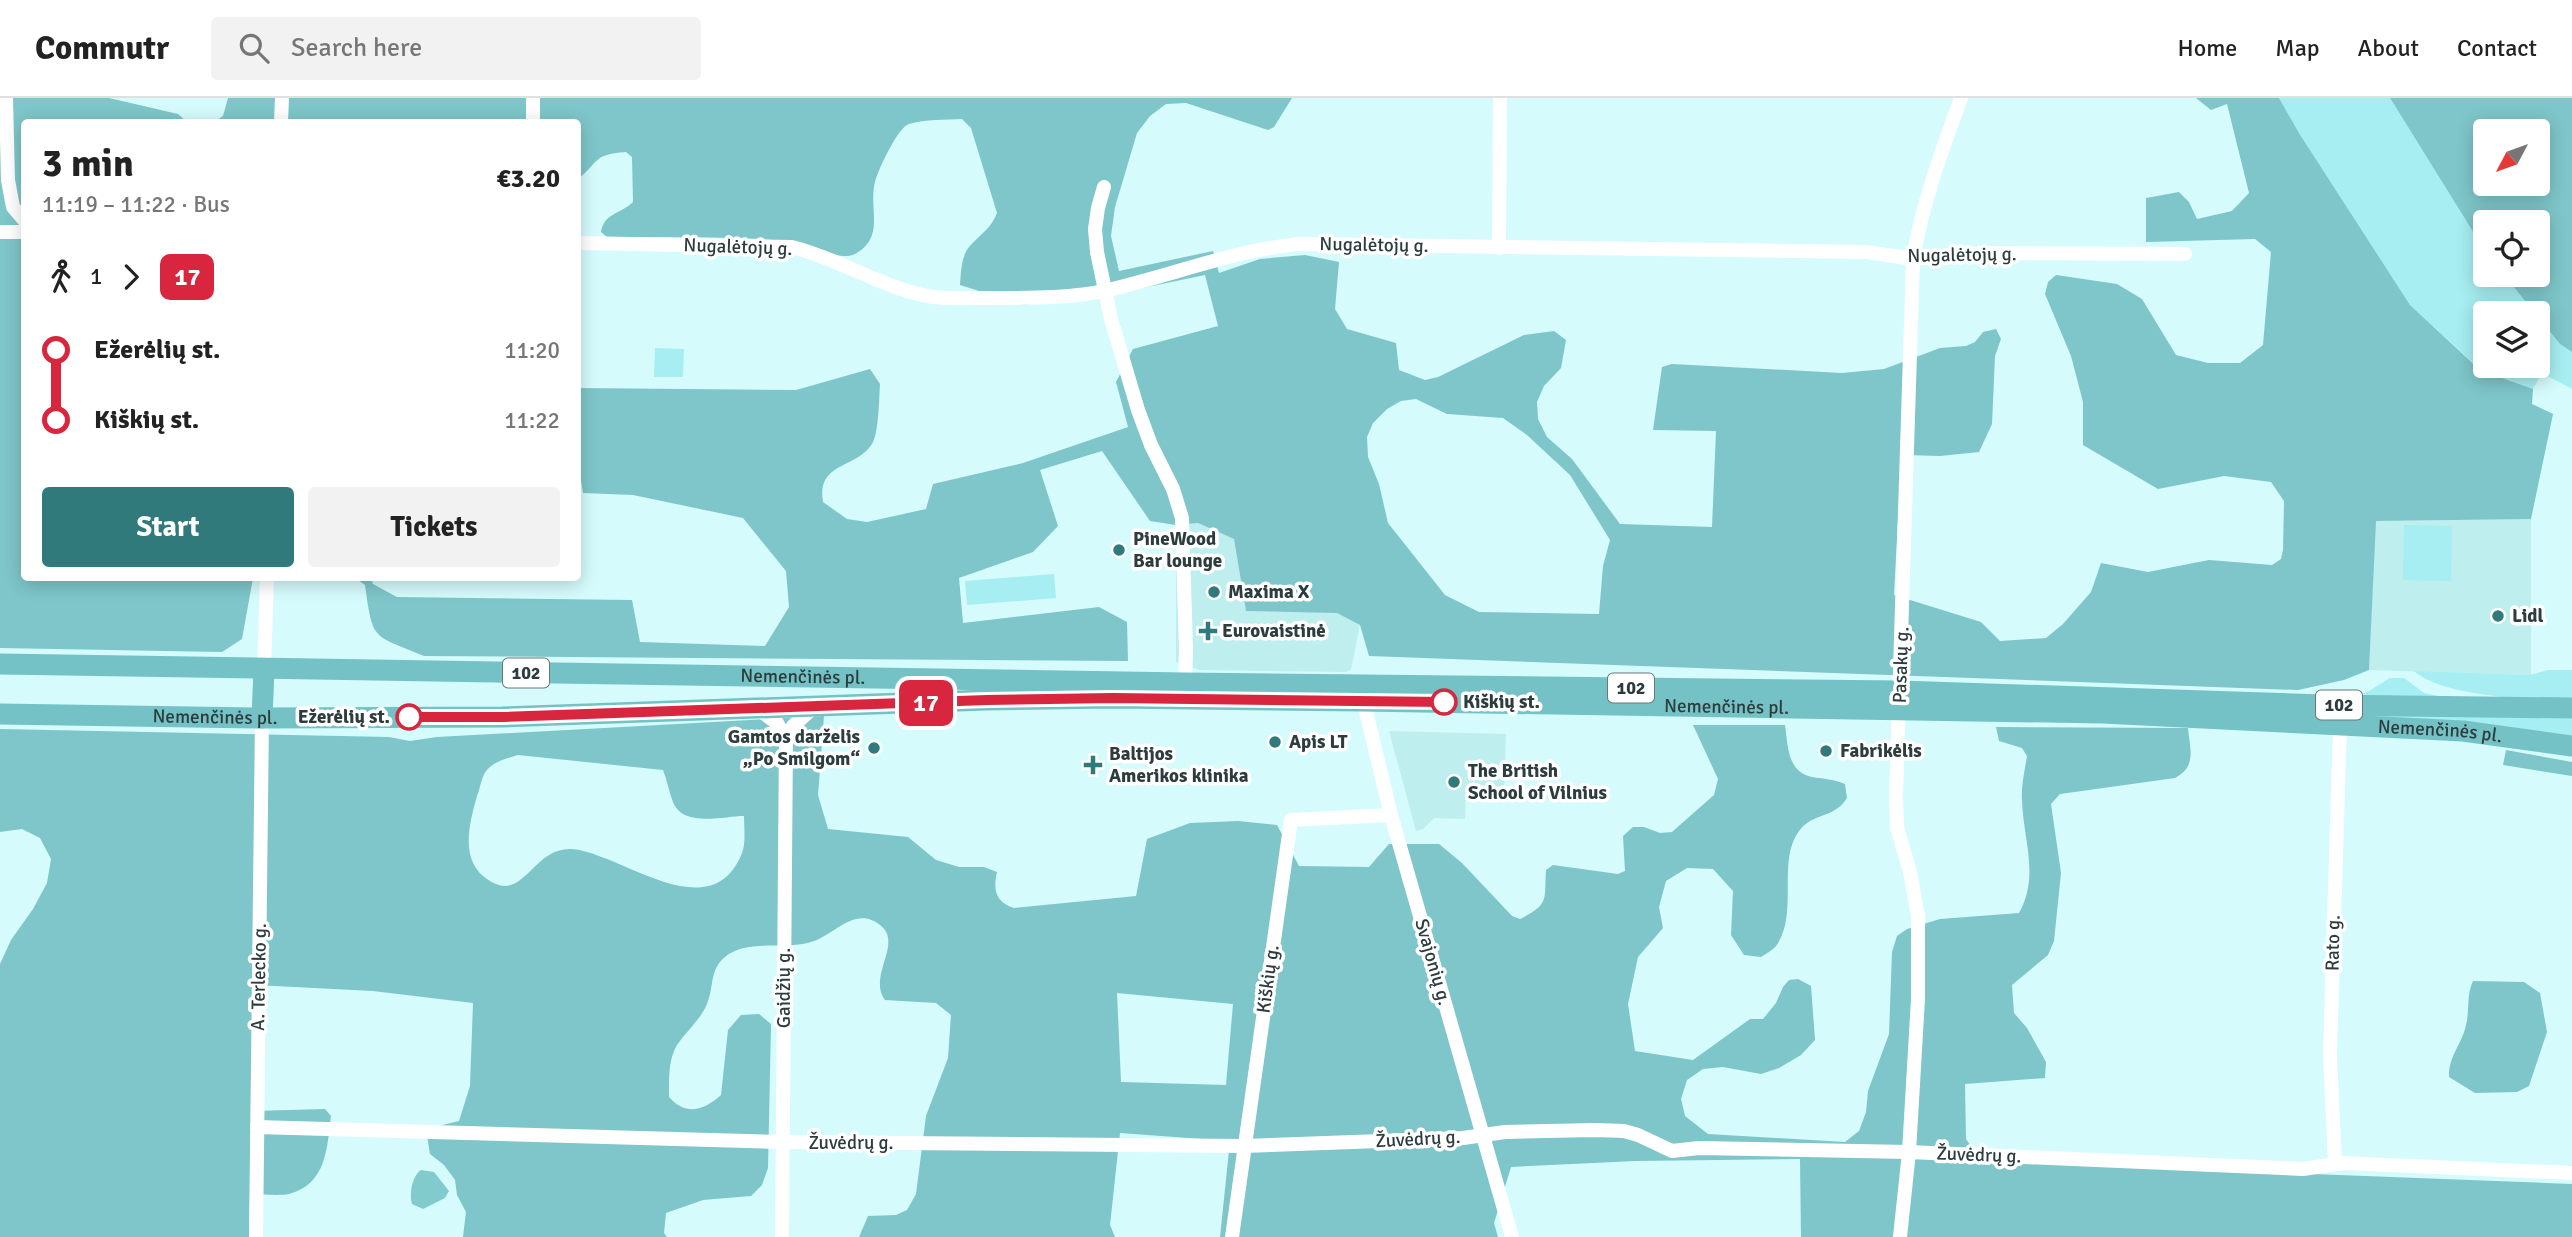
<!DOCTYPE html>
<meta charset="utf-8">
<style>
:root{--surface:#fff;--page:#f2f2f2;--text:#222;--muted:#767676;--line:#e0e0e0;--accent:#307a7c}
body{margin:0;font-family:Signika,sans-serif;background:var(--page);color:var(--text);height:100vh;display:flex;flex-direction:column;font-size:26px;white-space:nowrap}
*{box-sizing:border-box;margin:0}
p{font-size:23px;color:var(--muted)}
.icon{flex:none;width:38px;height:38px;fill:none;stroke:currentColor;stroke-width:2;stroke-linecap:round;stroke-linejoin:round}
.map{position:relative;flex:1;overflow:hidden}
.panel{position:absolute;left:21px;top:21px;width:560px;height:462px;display:flex;flex-direction:column;background:var(--surface);border-radius:7px;box-shadow:0 4px 18px #0003}
.panel>*{flex:none}
.badge{padding:0 14px;border-radius:10px;font-size:24px;line-height:46px}
.needle{width:46px;rotate:229deg}
.fabs{position:absolute;left:2473px;top:21px;display:grid;gap:14px}
.fabs a{display:grid;place-items:center;width:77px;height:77px;border-radius:7px;background:var(--surface);box-shadow:0 4px 18px #0003;font-size:35px}
.map>.badge{position:absolute;translate:-50% -50%;box-shadow:0 0 0 4px #fff}
.legs{display:flex;align-items:center;gap:10px;height:77px;padding:0 21px;font-size:23px}
.legs p{margin-inline-start:auto}
.overview{display:flex;align-items:center;justify-content:space-between;height:119px;padding:0 21px}
h1{font-size:38px;font-weight:800;line-height:52px}
.cta{display:flex;gap:14px;margin-top:auto;padding:14px 21px}
.cta a{flex:1;height:80px;border-radius:7px;background:var(--accent);color:#fff;font-size:28px;font-weight:800;line-height:80px;text-align:center}
.cta a+a{background:var(--page);color:var(--text)}
ul{padding:0 21px;list-style:none}
li{display:flex;align-items:center;gap:24px;height:70px;font-size:26px}
li i{display:grid;place-items:center;width:10px;height:100%;margin:0 9px;background:currentColor}
li i::after{content:'';width:18px;height:18px;margin:-9px;border:5px solid;border-radius:50%;background:var(--surface)}
li p{margin-inline-start:auto}
li:first-child i{background:linear-gradient(#0000 50%,currentColor 0)}
li:last-child i{background:linear-gradient(currentColor 50%,#0000 0)}
header{display:flex;align-items:center;gap:42px;box-sizing:border-box;height:98px;padding:0 35px;background:var(--surface);border-bottom:2px solid var(--line)}
header strong{font-size:33px}
nav{display:flex;gap:38px;margin-inline-start:auto;font-size:24px}
.search{width:490px;height:63px;background:var(--page);display:flex;align-items:center;gap:18px;box-sizing:border-box;padding:0 24px;border-radius:7px;color:var(--muted);font-size:26px}
.map>svg:first-child{display:block}
</style>
<header>
<strong>Commutr</strong>
<div class="search"><svg class="icon" aria-label="search" viewBox="0 0 24 24"><circle cx="10" cy="10" r="6"/><path d="M15 15l6 6"/></svg>Search here</div>
<nav><a>Home</a><a>Map</a><a>About</a><a>Contact</a></nav>
</header>
<div class="map">
<svg width="2572" height="1139" viewBox="0 0 2572 1139">
<rect width="100%" height="100%" fill="#d5fbfc"/>
<g fill="#bfeeef">
<polygon points="2531,421 2531,577 2369,572 2375,423"/>
<polygon points="1198,425 1234,441 1246,513 1337,514 1360,527 1351,572 1345,574 1200,572 1176,564 1176,427"/>
<polygon points="1389,633 1506,636 1504,695 1466,692 1465,721 1434,720 1423,731 1416,733"/>
</g>
<g fill="#a6eef1">
<polygon points="2279,0 2390,0 2485,153 2485,177 2504,177 2535,215 2485,215 2485,268 2538,268 2538,218 2560,246 2572,254 2572,291 2542,275 2533,291 2481,272 2410,207 2299,35"/>
<polygon points="655,250 684,251 683,279 654,279"/>
<polygon points="2404,427 2452,428 2451,483 2403,482"/>
<polygon points="1054,476 1056,500 967,507 965,483"/>
<path d="M2548,572H2572V604C2533,601 2442,599 2414,573L2530,577Z"/>
<polygon points="2390,580 2404,580 2424,595 2442,599 2355,599 2369,593"/>
<polygon points="2318,614 2572,618 2572,640 2318,619"/>
</g>
<g fill="#7ec6c9" fill-rule="evenodd">
<polygon points="0,0 109,0 178,16 187,24 24,24 24,480 253,480 242,541 222,554 0,550"/>
<path d="M228,0H1292L1274,29L1268,32L1186,5L1166,6L1150,18L1137,35L1115,109L1111,138L1119,173L1213,153L1219,175L1260,161L1305,157L1339,164L1335,211L1347,231L1396,245L1399,272L1425,282L1438,279L1524,237L1554,233L1566,242L1561,270L1544,288L1537,304L1538,321L1547,339L1572,361L1620,426L1712,429L1716,333L1653,332L1662,269L1672,266L1842,275L1884,271L1940,250L1966,248L1975,244L1983,234L1996,231L2001,241L1995,258L1992,326L1979,354L1940,358L1905,357L1901,364L1894,497L1981,524L2000,543L2046,540L2063,526L2091,494L2101,465L2148,474L2209,462L2272,467L2281,461L2283,452L2284,403L2271,384L2224,378L2158,391L2083,347V304L2071,258L2045,196L2048,184L2056,177L2117,186L2142,201L2176,257L2208,265H2240L2263,247L2271,154L2255,141L2146,144V100L2179,94L2189,104L2197,121L2232,113L2249,95L2227,6L2211,12L2196,0H2279L2299,35L2410,207L2480,272L2533,291L2532,306L2553,316L2531,421L2376,423L2369,572L2344,582L2298,592L1369,558L1360,527L1337,515L1246,513L1234,441L1198,425L1176,427L1150,423L1102,353L1040,372L1058,428L1033,454L959,480L963,525L1099,509L1127,524L1128,563L424,558C372,536 373,544 365,487L357,481L343,480H371L373,486L397,499L632,502L640,544L765,548L789,509L786,473L743,420L633,397L583,395L578,363V290L796,292L870,271L880,286C879,300 879,335 872,346C856,371 816,364 823,404L847,421L867,424L926,411L933,386L1023,365L1128,329L1116,284L1133,251L1218,228L1205,177L1114,196L1024,207L960,187C961,175 961,159 969,149C979,137 991,131 997,115L971,30L962,21C946,22 925,21 909,26C898,29 878,72 875,84C868,111 886,139 855,156C839,164 811,146 794,144C732,137 669,140 607,139L601,134C604,115 621,116 633,104L632,59L626,54C591,57 601,63 578,81V24H214L223,18ZM1416,301L1447,316L1503,320L1527,337L1570,377L1610,442L1603,468L1599,516L1479,514L1445,497L1388,425L1379,386L1368,359L1367,339L1373,325L1387,311L1401,303Z"/>
<path d="M2390,0H2572V254L2560,246L2504,177H2538V124H2485V153ZM2538,33V86H2485V33Z"/>
<path d="M824,618L818,697L828,731L908,739L936,762L959,769H984L997,774C993,791 995,804 1014,810L1136,798L1147,741L1190,725L1238,723L1277,727L1299,768L1369,769L1389,746H1439L1462,765L1512,818L1520,821C1550,806 1544,802 1546,772L1553,767L1618,776L1625,773L1623,738L1633,729H1644L1660,735L1672,734L1714,697L1718,681L1693,627H1785C1788,647 1787,674 1812,679C1825,681 1832,681 1845,686L1847,700C1834,721 1813,714 1799,733C1777,763 1798,812 1778,845C1775,851 1767,855 1761,859L1744,857L1731,837L1733,793L1713,771L1687,770L1666,783L1659,809L1663,830L1638,859L1628,906L1635,953L1693,962L1750,921H1763L1776,905L1783,889L1789,882L1798,881L1811,888L1815,942L1801,957L1779,970L1761,976L1723,969L1703,971L1687,982L1681,1001L1685,1018L1708,1036L1845,1044L1859,1033L1866,1014L1868,993L1889,936L1892,854L1897,838L1907,831L1940,821L2019,815C2040,778 2023,741 2022,702C2021,687 2025,672 2027,658L2022,650L1999,643L1996,629L2188,630C2190,652 2197,668 2175,680L2060,696L2051,706L2061,775L2054,843L2048,857L2012,887L2014,915L2027,930L2046,964L2045,980L1965,986L1966,1041L1980,1061L2102,1068L2572,1086V1139H1801L1800,1061L1635,1063L1511,1069L1494,1125L1498,1139H1220L1230,1043L1120,1035L1110,1127L1115,1139H859L868,1118L896,1117L907,1112L916,1096L926,1018L948,960L951,917L936,905L885,902C867,878 904,845 880,827C855,808 837,835 814,843C789,853 747,840 725,859C710,871 714,887 708,903C702,921 687,932 677,947C668,962 669,982 669,999C686,1018 703,1013 721,997L728,932L741,917L759,916L771,926L768,1070L762,1087L751,1098L703,1102L666,1115L664,1135L667,1139H463L466,1114L457,1097L455,1082L444,1067L430,1056L426,1031L459,1023L470,988L473,905L373,893L255,887L253,1013L325,1011L331,1018C327,1049 327,1086 289,1096C278,1098 262,1096 250,1096L249,1139H0V866L11,842L33,811L47,785L51,761L40,740L22,731L0,734V631L389,639L410,643L437,639ZM518,657L663,672C667,682 669,694 673,704C683,730 724,718 744,718C744,729 746,745 742,755C711,833 621,755 572,751C535,749 525,798 496,786C458,769 468,730 477,698C480,691 481,680 486,673C494,663 506,661 518,657ZM1117,895L1233,906L1226,987L1121,984Z"/>
<polygon points="2506,652 2572,664 2572,678 2503,667"/>
<path d="M2473,883L2524,884L2540,895L2547,934L2529,988L2517,994L2475,995L2449,979C2448,959 2462,946 2466,927C2470,911 2466,898 2473,883Z"/>
</g>
<path fill="#82cbcd" d="M421,1072L434,1074L449,1093L445,1100L423,1111L412,1106C409,1096 412,1078 421,1072Z"/>
<g fill="none" stroke-linecap="round" stroke-linejoin="round">
<g stroke="#fff" stroke-width="14">
<polyline points="6,0 8,82 13,109 24,122"/>
<polyline points="281,24 282,0"/>
<polyline points="533,24 533,0"/>
<polyline points="1104,89 1098,110 1095,131 1097,154 1111,221 1138,312 1151,347 1173,391 1182,420 1186,552 1185,585"/>
<polyline points="0,134 24,134"/>
<path d="M578,145L792,149C841,161 883,191 933,199C950,201 969,200 986,200C1025,200 1071,201 1108,192C1174,177 1230,153 1299,146L1867,154L1913,161L1983,155L2185,156"/>
<polyline points="1499,150 1500,0"/>
<polyline points="264,571 267,480"/>
<polyline points="1362,597 1391,717 1512,1139"/>
<polyline points="758,611 777,625 786,641"/>
<polyline points="257,1029 783,1044 1243,1048 1463,1040 1505,1034 1595,1032 1624,1033 1638,1037 1672,1053 1699,1050 1909,1054 2303,1071 2343,1065 2572,1075"/>
<polyline points="2335,1065 2330,957 2340,625"/>
<polyline points="256,1139 262,620"/>
<polyline points="782,1139 786,641 793,628 814,609"/>
<polyline points="1232,1139 1291,722 1391,717"/>
<path d="M1900,1139L1909,1054L1918,901V818L1910,774L1897,729L1896,698L1913,161C1922,106 1942,52 1961,0"/>
</g>
<g stroke="#74c2c5" stroke-width="21">
<path id="s1" d="M0,566L1185,585L1900,593L2325,607L2572,610"/>
<path id="s2" d="M0,616L262,620L502,619L987,602L1113,600L1362,603L2103,615L2463,633L2572,648"/>
<polyline points="262,620 264,571"/>
</g>
</g>
<g fill="none" stroke-linecap="round" stroke-linejoin="round">
<defs>
<polyline id="line-1" points="409,619 502,619 987,602 1113,600 1444,604"/>
</defs>
<use href="#line-1" stroke="#fff" stroke-width="16"/>
<use href="#line-1" stroke="#d7263d" stroke-width="10"/>
</g>
<g fill="#307a7c" stroke="#fff" stroke-width="2.5">
<circle cx="1119" cy="452" r="7"/>
<circle cx="1214" cy="494" r="7"/>
<circle cx="2498" cy="518" r="7"/>
<path d="M1204.5 522.5h7v7h7v7h-7v7h-7v-7h-7v-7h7z"/>
<circle cx="1275" cy="644" r="7"/>
<circle cx="874" cy="650" r="7"/>
<circle cx="1826" cy="653" r="7"/>
<path d="M1089.5 656.5h7v7h7v7h-7v7h-7v-7h-7v-7h7z"/>
<circle cx="1454" cy="684" r="7"/>
</g>
<g fill="#fff" stroke="#d7263d" stroke-width="3.5">
<circle cx="1444" cy="604" r="12"/>
<circle cx="409" cy="619" r="12"/>
</g>
<g text-anchor="middle" dominant-baseline="central" stroke-width="7" stroke-linejoin="round" paint-order="stroke">
<g fill="#fff" stroke="#6c7677" stroke-width="2">
<rect x="503" y="560.5" width="46" height="29" rx="5"/>
<rect x="1608" y="575.5" width="46" height="29" rx="5"/>
<rect x="2316" y="592.5" width="46" height="29" rx="5"/>
</g>
<g font-size="18" font-weight="bold" fill="#2d3c3d">
<text x="526" y="575">102</text>
<text x="1631" y="590">102</text>
<text x="2339" y="607">102</text>
</g>
<g font-size="19" fill="#2d3c3d" stroke="#fff">
<text transform="translate(1374 147) rotate(1)">Nugalėtojų g.</text>
<text transform="translate(738 149) rotate(2)">Nugalėtojų g.</text>
<text transform="translate(1962 157) rotate(-1)">Nugalėtojų g.</text>
<text transform="translate(1901 567) rotate(-88)">Pasakų g.</text>
<text stroke="none"><textPath href="#s1" startOffset="803">Nemenčinės pl.</textPath></text>
<text stroke="none"><textPath href="#s2" startOffset="1727">Nemenčinės pl.</textPath></text>
<text stroke="none"><textPath href="#s2" startOffset="215">Nemenčinės pl.</textPath></text>
<text stroke="none"><textPath href="#s2" startOffset="2441">Nemenčinės pl.</textPath></text>
<text transform="translate(2333 845) rotate(-89)">Rato g.</text>
<text transform="translate(1433 864) rotate(74)">Svajonių g.</text>
<text transform="translate(259 879) rotate(-89)">A. Terlecko g.</text>
<text transform="translate(1268 881) rotate(-82)">Kiškių g.</text>
<text transform="translate(784 890) rotate(-90)">Gaidžių g.</text>
<text transform="translate(1418 1041) rotate(-3)">Žuvėdrų g.</text>
<text x="851" y="1045">Žuvėdrų g.</text>
<text transform="translate(1979 1057) rotate(2)">Žuvėdrų g.</text>
</g>
<g font-size="19" font-weight="bold" fill="#2d3c3d" stroke="#fff" text-anchor="start">
<text x="1133" y="441">PineWood<tspan x="1133" dy="22">Bar lounge</tspan></text>
<text x="1228" y="494">Maxima X</text>
<text x="2512" y="518">Lidl</text>
<text x="1222" y="533">Eurovaistinė</text>
<text x="860" y="639" text-anchor="end">Gamtos darželis<tspan x="860" dy="22">„Po Smilgom“</tspan></text>
<text x="1289" y="644">Apis LT</text>
<text x="1840" y="653">Fabrikėlis</text>
<text x="1109" y="656">Baltijos<tspan x="1109" dy="22">Amerikos klinika</tspan></text>
<text x="1468" y="673">The British<tspan x="1468" dy="22">School of Vilnius</tspan></text>
</g>
<g font-size="19" font-weight="bold" fill="#2d3c3d" stroke="#fff" text-anchor="start">
<text x="1463" y="604">Kiškių st.</text>
<text x="390" y="619" text-anchor="end">Ežerėlių st.</text>
</g>
</g>
</svg>
<div class="fabs">
<a><svg class="needle" viewBox="-14 -14 28 28"><path d="M0-13l5 13h-10z" fill="#e53935"/><path d="M0 13l5-13h-10z" fill="#767676"/></svg></a>
<a><svg class="icon" aria-label="locate" viewBox="0 0 24 24"><circle cx="12" cy="12" r="6"/><path d="M12 2v4M12 18v4M2 12h4M18 12h4"/></svg></a>
<a><svg class="icon" aria-label="layers" viewBox="0 0 24 24"><path d="M12 4l9 5-9 5-9-5zM3 14l9 5 9-5"/></svg></a>
</div>
<b class="badge" style="left:926px;top:605px;background:#d7263d;color:#fff">17</b>
<section class="panel">
<div class="overview"><div><h1>3 min</h1><p>11:19 – 11:22 · Bus</p></div><b>€3.20</b></div>
<div class="legs"><svg class="icon" aria-label="walk" viewBox="0 0 24 24"><circle cx="13" cy="4" r="2"/><path d="M13 8l-2 6 4 7M11 14l-3 7M7 12l3-4h3l4 4"/></svg>1<svg class="icon" aria-label="forward" viewBox="0 0 24 24"><path d="M9 5l7 7-7 7"/></svg><b class="badge" style="background:#d7263d;color:#fff">17</b></div>
<ul>
<li><i style="color:#d7263d"></i><b>Ežerėlių st.</b><p>11:20</p></li>
<li><i style="color:#d7263d"></i><b>Kiškių st.</b><p>11:22</p></li>
</ul>
<div class="cta"><a>Start</a><a>Tickets</a></div>
</section>
</div>
